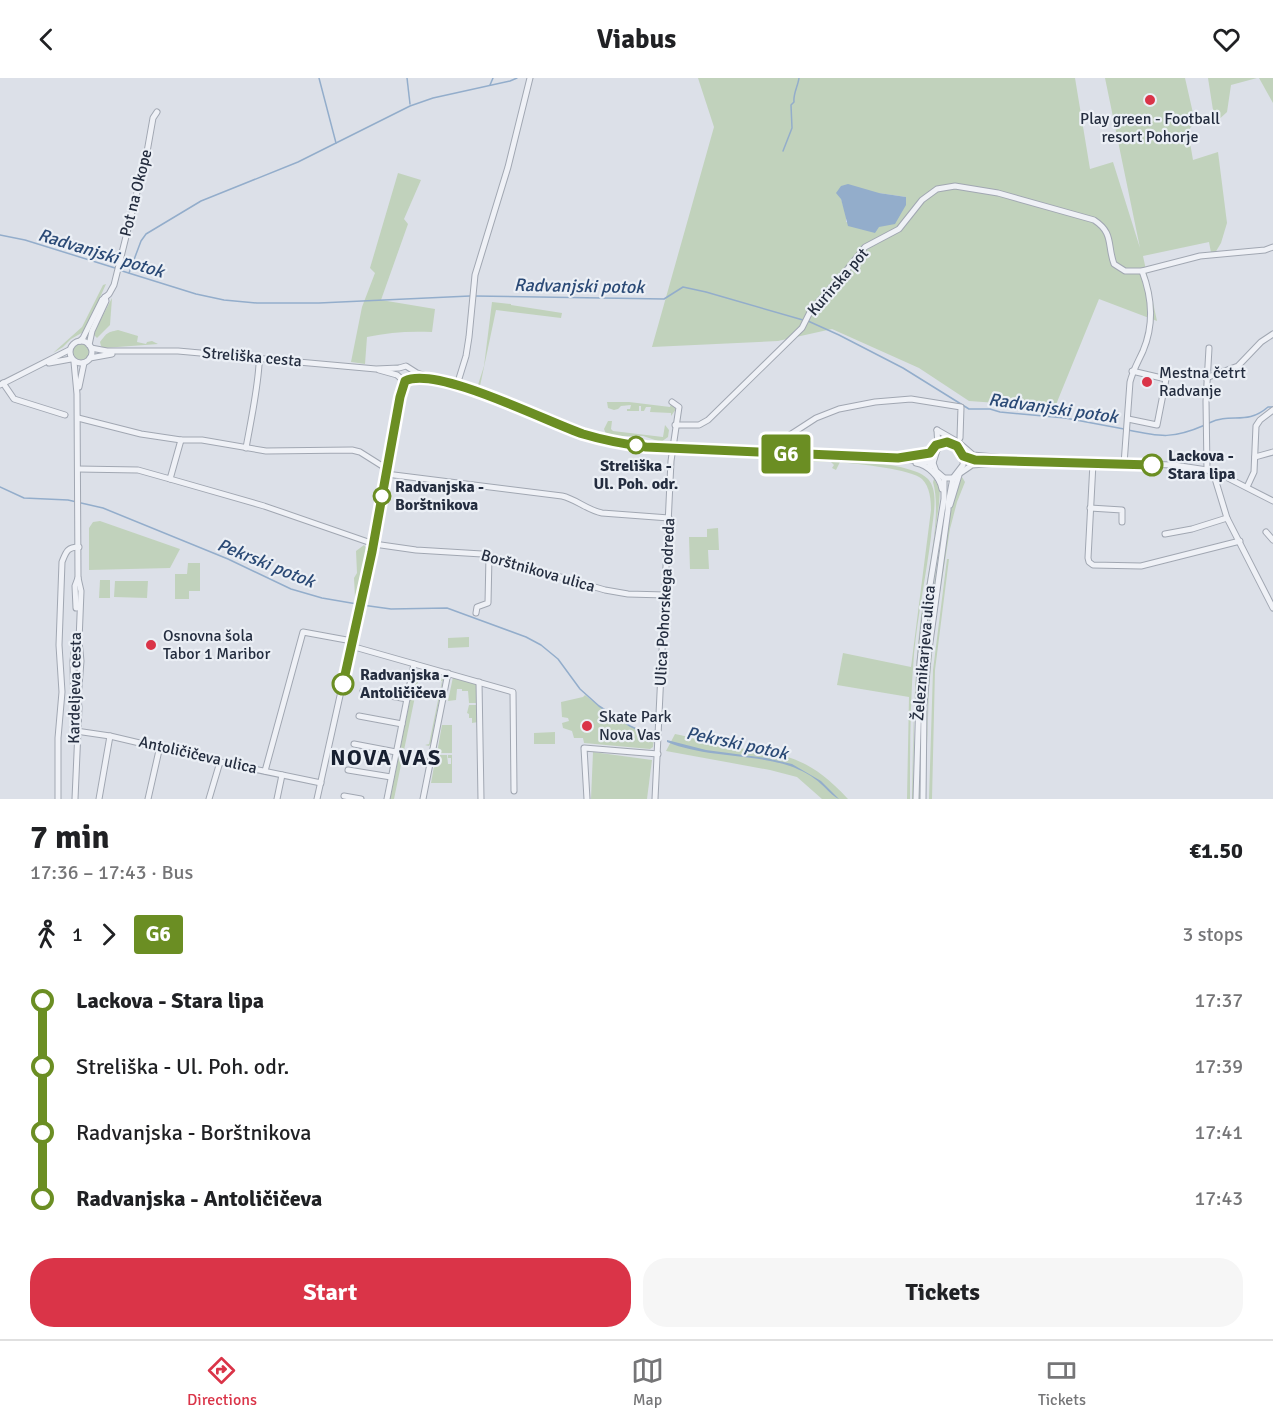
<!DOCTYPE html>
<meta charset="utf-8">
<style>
:root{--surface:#fff;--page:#f6f6f6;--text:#202124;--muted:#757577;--line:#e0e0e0;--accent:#da3448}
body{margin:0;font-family:Signika,sans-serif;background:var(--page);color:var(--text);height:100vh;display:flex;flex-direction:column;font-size:22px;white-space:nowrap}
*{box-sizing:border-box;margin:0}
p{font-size:20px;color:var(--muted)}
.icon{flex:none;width:33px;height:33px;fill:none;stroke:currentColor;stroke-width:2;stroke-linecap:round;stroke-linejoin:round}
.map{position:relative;height:721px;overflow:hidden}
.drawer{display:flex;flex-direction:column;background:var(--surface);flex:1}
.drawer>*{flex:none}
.badge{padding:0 12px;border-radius:4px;font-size:21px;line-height:39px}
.map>.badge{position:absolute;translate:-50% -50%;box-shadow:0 0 0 3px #fff}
.legs{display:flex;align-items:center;gap:9px;height:66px;padding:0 30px;font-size:20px}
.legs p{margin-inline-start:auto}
.headline{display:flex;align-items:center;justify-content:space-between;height:102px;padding:0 30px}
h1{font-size:33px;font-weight:800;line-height:45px}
.cta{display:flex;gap:12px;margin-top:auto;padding:12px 30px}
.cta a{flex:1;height:69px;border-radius:24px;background:var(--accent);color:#fff;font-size:24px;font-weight:800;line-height:69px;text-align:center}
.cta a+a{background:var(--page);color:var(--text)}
ul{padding:0 30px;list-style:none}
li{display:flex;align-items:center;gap:21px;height:66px;font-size:22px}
li i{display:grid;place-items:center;width:9px;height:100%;margin:0 8px;background:currentColor}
li i::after{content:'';width:15px;height:15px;margin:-8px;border:4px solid;border-radius:50%;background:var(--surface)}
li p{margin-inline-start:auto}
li:first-child i{background:linear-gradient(#0000 50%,currentColor 0)}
li:last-child i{background:linear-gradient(currentColor 50%,#0000 0)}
header{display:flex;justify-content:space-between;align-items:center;height:78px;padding:0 30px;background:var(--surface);font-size:27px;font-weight:800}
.tabs{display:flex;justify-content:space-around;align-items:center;height:84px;border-top:2px solid var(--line);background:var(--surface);font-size:16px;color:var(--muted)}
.tabs a{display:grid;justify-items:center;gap:3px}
.tabs .current{color:var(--accent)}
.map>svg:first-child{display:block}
</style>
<header><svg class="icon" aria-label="back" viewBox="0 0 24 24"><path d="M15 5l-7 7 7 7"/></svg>Viabus<svg class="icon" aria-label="heart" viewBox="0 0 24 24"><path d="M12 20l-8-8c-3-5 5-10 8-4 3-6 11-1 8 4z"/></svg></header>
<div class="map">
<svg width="1273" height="721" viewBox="0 0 1273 721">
<rect width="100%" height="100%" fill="#dce0e8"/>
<g fill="#c1d2bc" fill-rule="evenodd">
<path d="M698,0H1075L1090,91L1113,84L1140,170L1105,0H1185L1195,44L1188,53L1193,82L1218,74L1227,145L1221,165L1212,180L1209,164L1143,178L1157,243L1099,221L1055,329L969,323L919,290L832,251L778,263L652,269L714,49ZM879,115L906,119L879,149L846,144V136L841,121Z"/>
<polygon points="1208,0 1257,0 1231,7 1227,34 1215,45"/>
<polygon points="1259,0 1273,0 1273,25"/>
<path d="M398,95L421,102L404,141L408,146L381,222L435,231L432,254C410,253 389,254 367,259L365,286L351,284L362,229L375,195L370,190Z"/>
<polygon points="106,206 85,253 71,261 63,269 53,275 82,249 103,207"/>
<polygon points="112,220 110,247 97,260 93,256"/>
<polygon points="492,224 511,226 511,227 562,235 561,240 496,232 480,308 516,323 477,310 484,288"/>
<path d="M118,252L138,258L137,264L146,266L147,264L152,263L158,266L104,270L101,268L100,264C108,254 106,255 118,252Z"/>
<circle cx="81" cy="274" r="8"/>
<polygon points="607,324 629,324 670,329 671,326 676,331 671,338 671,335 650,334 651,329 646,329 644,333 641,333 641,328 639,328 639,333 627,333 627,331 630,331 631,327 621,328 618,331 614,332 608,330"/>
<polygon points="608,343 612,343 611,351 613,353 663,359 665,347 669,352 668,359 661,364 643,358 610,358 606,356 604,351"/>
<path d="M781,380C810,380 910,381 928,401C940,414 932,443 931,459C926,498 918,536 914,576C910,624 910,673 910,721H907L909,619L837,607L843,575L911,589L931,432C931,422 930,409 922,401C912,391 856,386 840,384L836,392L832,390L834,387L831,384L785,383L780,386Z"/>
<polygon points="962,399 965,404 957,424 950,451 934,552 929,612 925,721 929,592 938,516 951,431 957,408"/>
<path d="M934,401L940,411L939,426L918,579L914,646L913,721H912C913,662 914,604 920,546C925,507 943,439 933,404Z"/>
<polygon points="949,403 926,566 921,640 920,721 919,721 922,602 925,566"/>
<polygon points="100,443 180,471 170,490 89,492 89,450 93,444"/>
<polygon points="718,450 719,472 708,472 709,491 690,491 689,459 707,459 707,451"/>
<polygon points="364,467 368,472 358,519 355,519 354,500 357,495 356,473"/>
<polygon points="947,481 949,481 935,592 932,721 929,721 933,592"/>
<polygon points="188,485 200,485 200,513 189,513 189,521 175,521 175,496 187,496"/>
<polygon points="100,502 110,502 110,520 99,520"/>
<polygon points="115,503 148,503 147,520 114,519"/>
<polygon points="469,559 469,569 448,570 448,560"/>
<polygon points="415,592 443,601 431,665 429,668 425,667 429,666 442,603 419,599 394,721 389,721"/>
<polygon points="453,599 477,604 477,625 469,625 468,613 462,613 462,611 457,611 456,622 448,623"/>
<polygon points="585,617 614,640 654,659 653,669 650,671 584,665 583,660 574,660 572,653 563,650 562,645 569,643 568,640 562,639 561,624 583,619"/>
<polygon points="469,627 477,627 478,644 472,645 472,640 469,640 469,636 467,635"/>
<polygon points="442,647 452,647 452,675 437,675"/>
<polygon points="555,654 555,666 534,666 534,655"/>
<path d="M675,656C691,659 708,666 724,668C784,677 805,675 848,721H822L797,699L770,692L666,673Z"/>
<polygon points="593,674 652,682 647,721 591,721"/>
<polygon points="436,677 447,677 448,686 451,686 451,680 448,680 448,677 452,677 452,705 431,705"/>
</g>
<g fill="#93adcb">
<polygon points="848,106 879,115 906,119 906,127 895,146 879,149 875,155 848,148 841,121 836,115 841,108"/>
<path d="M667,662L706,672L766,680L792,686L821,703L839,721C832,718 827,711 821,706C813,698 801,692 790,688C750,675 706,680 667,664Z"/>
</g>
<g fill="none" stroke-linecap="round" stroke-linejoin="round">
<g stroke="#93adcb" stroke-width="1.5">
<polyline points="319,0 336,65"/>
<polyline points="407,0 410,26"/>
<polyline points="490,7 493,0"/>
<path d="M783,73L792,50L791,27L794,24C793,16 798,8 799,0"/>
<polyline points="0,157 25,162 115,190"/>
<polyline points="119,192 196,216 224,222 257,225 319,225 470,218"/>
<polyline points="129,195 141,163 146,156 201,123 298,84 410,28 433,20 510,3 517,0"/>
<polyline points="474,218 664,221 683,209 706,214 803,242"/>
<polyline points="808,243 839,257 903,290 969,331 990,331 1000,334 1065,340 1124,351"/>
<path d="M1209,345C1232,334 1246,348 1268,329H1273"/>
<path d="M1128,352C1161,359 1173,361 1205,347"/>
<polyline points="0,409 24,420 68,422 103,430 228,481 291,511 322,520 357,526"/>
<polyline points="362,527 391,531 447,530 526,559 541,567 558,581 580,611 599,628 630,648 656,660"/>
</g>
<defs>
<g id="minor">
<circle cx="81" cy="274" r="11"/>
<polyline points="80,263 83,260 102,222 109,216 114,207 147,74 153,40 157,34"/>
<polyline points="89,267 92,253 106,223 105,219"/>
<polyline points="91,270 107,273 178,273 376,291 399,290 406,288 417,295 474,313 583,356 617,365 683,371 898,380 933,385"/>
<polyline points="90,280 112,276"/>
<polyline points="74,284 77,316 78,500 81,513 79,563 81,583 78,621 79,629 75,721"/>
<polyline points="49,285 71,281"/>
<polyline points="379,292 397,297 404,303 410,300 429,300"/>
<polyline points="1206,300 1238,288 1261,264 1273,256"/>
<polyline points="3,305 14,321 65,337"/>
<polyline points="0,307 69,272"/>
<polyline points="457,307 466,278 469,259 475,197 508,89 530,0"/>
<polyline points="79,309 84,285"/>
<polyline points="78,340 141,356 181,362 202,362 266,373 352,372 360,374 387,391"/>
<polyline points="1128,341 1157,347 1166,301 1132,293"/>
<path d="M675,347H699L708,342L802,250L811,232L846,193L865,169L899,151L922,122L937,111L955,108L998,115L1094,142C1114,155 1107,167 1114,186L1125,193H1142L1200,178L1265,172L1273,169"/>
<polyline points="937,352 938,369 933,385 936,393 944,400 953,400 972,387 1023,383 1174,387 1207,392 1220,396 1273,423"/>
<polyline points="937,352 958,364 973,377 1016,381"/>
<path d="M246,370C251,342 257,315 259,287"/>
<polyline points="762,375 816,340 839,331 875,324 911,321 961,329 960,360"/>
<polyline points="963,378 975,382 991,383"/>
<polyline points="902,379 930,375"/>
<polyline points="1255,379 1273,374"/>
<path d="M916,385C928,387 940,399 942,411"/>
<polyline points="1093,385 1088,480 1089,484 1093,487 1141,488 1240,463"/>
<path d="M1124,386L1130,304C1133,292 1138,284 1143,273C1154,247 1152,219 1142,193"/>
<polyline points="78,391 138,392 170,401 181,362"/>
<polyline points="1207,392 1206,323 1209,270"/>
<polyline points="1213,394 1227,440 1273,530"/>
<path d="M386,396L562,418C576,421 587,432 602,435L669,440"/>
<polyline points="170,401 264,428 374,466 416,472 482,476 605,512 628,516 665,517"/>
<polyline points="1247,409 1254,394 1256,348 1260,342 1273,332"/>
<polyline points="950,427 959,397"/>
<polyline points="1090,430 1122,432 1122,444"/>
<polyline points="1266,454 1273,462"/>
<polyline points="1165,456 1192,451 1227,440"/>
<polyline points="76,530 75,508 78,500"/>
<polyline points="476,535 477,529 488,525 489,478"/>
<polyline points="351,568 513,614 514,713"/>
<polyline points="479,604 481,721"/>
<polyline points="363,613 407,621"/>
<polyline points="359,638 402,646"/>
<polyline points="74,644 73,583 76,558"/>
<polyline points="76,653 110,658 220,684 321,705"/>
<polyline points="354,666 396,674"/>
<polyline points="348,692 391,699"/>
<polyline points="265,693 303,554 352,563"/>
<polyline points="344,718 361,721"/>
<path d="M58,721V660L62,614L59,567L62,484C66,474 67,469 79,469"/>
<polyline points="99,721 110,658"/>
<polyline points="148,721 160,668"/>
<polyline points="209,721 220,684"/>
<polyline points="277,721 282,697"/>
<polyline points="317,721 372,474 398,327 405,303"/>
<polyline points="387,721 414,586"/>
<polyline points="423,721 448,595"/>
<polyline points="587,721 584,670 658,676"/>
<polyline points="655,721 671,383 679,329 672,324"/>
<polyline points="916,721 920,584 925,538 944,421 944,400"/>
<path d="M923,721L924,627L928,579L948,432V426L953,400L963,387C965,369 952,362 936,367L930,377V391"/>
</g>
</defs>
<use href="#minor" stroke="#a1a7b2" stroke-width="7"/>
<use href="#minor" stroke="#eff1f6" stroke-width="5"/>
</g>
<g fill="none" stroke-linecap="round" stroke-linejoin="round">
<defs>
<path id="line-1" d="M343,606L372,474L400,319L405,303C436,287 547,344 583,356C603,362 624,366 646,369L898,380L930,375L936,367L947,364L957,368L963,378L975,382L1152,387"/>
</defs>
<use href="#line-1" stroke="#fff" stroke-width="14"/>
<use href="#line-1" stroke="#6b8e23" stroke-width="9"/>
</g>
<g fill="#da3448" stroke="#ebeff5" stroke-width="2">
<circle cx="1150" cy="22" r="6"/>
<circle cx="1147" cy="304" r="6"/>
<circle cx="151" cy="567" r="6"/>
<circle cx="587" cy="648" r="6"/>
</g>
<g fill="#fff" stroke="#6b8e23" stroke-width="3">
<circle cx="636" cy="367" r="8"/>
<circle cx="1152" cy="387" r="10"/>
<circle cx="382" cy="418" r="8"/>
<circle cx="343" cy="606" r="10"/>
</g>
<g text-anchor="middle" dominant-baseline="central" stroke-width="4.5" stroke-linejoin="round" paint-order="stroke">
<g font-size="16" fill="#242d3f" stroke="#ebeff5" text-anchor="start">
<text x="1150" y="41" text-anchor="middle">Play green - Football<tspan x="1150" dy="18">resort Pohorje</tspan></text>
<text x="1159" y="295">Mestna četrt<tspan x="1159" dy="18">Radvanje</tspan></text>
<text x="163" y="558">Osnovna šola<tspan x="163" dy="18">Tabor 1 Maribor</tspan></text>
<text x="599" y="639">Skate Park<tspan x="599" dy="18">Nova Vas</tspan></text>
</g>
<g font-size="16" fill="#242d3f" stroke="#ebeff5">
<text transform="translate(136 115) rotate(-76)">Pot na Okope</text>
<text transform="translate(838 204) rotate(-49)">Kurirska pot</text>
<text transform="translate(252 279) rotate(5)">Streliška cesta</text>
<text transform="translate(538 493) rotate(16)">Borštnikova ulica</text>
<text transform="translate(665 524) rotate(-87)">Ulica Pohorskega odreda</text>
<text transform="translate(924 575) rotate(-85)">Železnikarjeva ulica</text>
<text transform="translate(75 610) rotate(-89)">Kardeljeva cesta</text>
<text transform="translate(198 677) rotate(13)">Antoličičeva ulica</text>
</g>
<g font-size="16" font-weight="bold" fill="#242d3f" stroke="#ebeff5" text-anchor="start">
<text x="1168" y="378">Lackova -<tspan x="1168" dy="18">Stara lipa</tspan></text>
<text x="636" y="388" text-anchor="middle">Streliška -<tspan x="636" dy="18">Ul. Poh. odr.</tspan></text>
<text x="395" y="409">Radvanjska -<tspan x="395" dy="18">Borštnikova</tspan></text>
<text x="360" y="597">Radvanjska -<tspan x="360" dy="18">Antoličičeva</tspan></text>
</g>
<g font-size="18" font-style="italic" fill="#2b4a76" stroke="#ebeff5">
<text transform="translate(101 175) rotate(17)">Radvanjski potok</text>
<text transform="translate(579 208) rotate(1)">Radvanjski potok</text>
<text transform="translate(1053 330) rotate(8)">Radvanjski potok</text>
<text transform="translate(266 485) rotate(22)">Pekrski potok</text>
<text transform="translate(737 665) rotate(12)">Pekrski potok</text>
</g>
<g font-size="22" font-weight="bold" letter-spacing="1.5" fill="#171f30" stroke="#ebeff5">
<text x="386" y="679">NOVA VAS</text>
</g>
</g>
</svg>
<b class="badge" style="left:786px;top:376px;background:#6b8e23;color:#fff">G6</b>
</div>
<section class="drawer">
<div class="headline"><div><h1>7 min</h1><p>17:36 – 17:43 · Bus</p></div><b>€1.50</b></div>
<div class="legs"><svg class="icon" aria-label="walk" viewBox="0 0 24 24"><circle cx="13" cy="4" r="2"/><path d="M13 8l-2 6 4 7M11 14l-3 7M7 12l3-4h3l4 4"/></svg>1<svg class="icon" aria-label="forward" viewBox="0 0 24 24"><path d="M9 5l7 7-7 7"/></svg><b class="badge" style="background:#6b8e23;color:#fff">G6</b><p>3 stops</p></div>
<ul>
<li><i style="color:#6b8e23"></i><b>Lackova - Stara lipa</b><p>17:37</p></li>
<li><i style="color:#6b8e23"></i><span>Streliška - Ul. Poh. odr.</span><p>17:39</p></li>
<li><i style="color:#6b8e23"></i><span>Radvanjska - Borštnikova</span><p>17:41</p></li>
<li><i style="color:#6b8e23"></i><b>Radvanjska - Antoličičeva</b><p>17:43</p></li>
</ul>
<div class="cta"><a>Start</a><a>Tickets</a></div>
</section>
<nav class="tabs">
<a class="current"><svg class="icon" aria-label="directions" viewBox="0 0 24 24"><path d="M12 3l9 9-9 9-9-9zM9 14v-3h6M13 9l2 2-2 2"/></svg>Directions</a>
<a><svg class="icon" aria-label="map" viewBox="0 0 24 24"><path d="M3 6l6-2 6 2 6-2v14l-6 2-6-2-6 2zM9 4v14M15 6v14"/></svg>Map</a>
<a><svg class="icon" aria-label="tickets" viewBox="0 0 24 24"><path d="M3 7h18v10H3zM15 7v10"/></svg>Tickets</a>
</nav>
